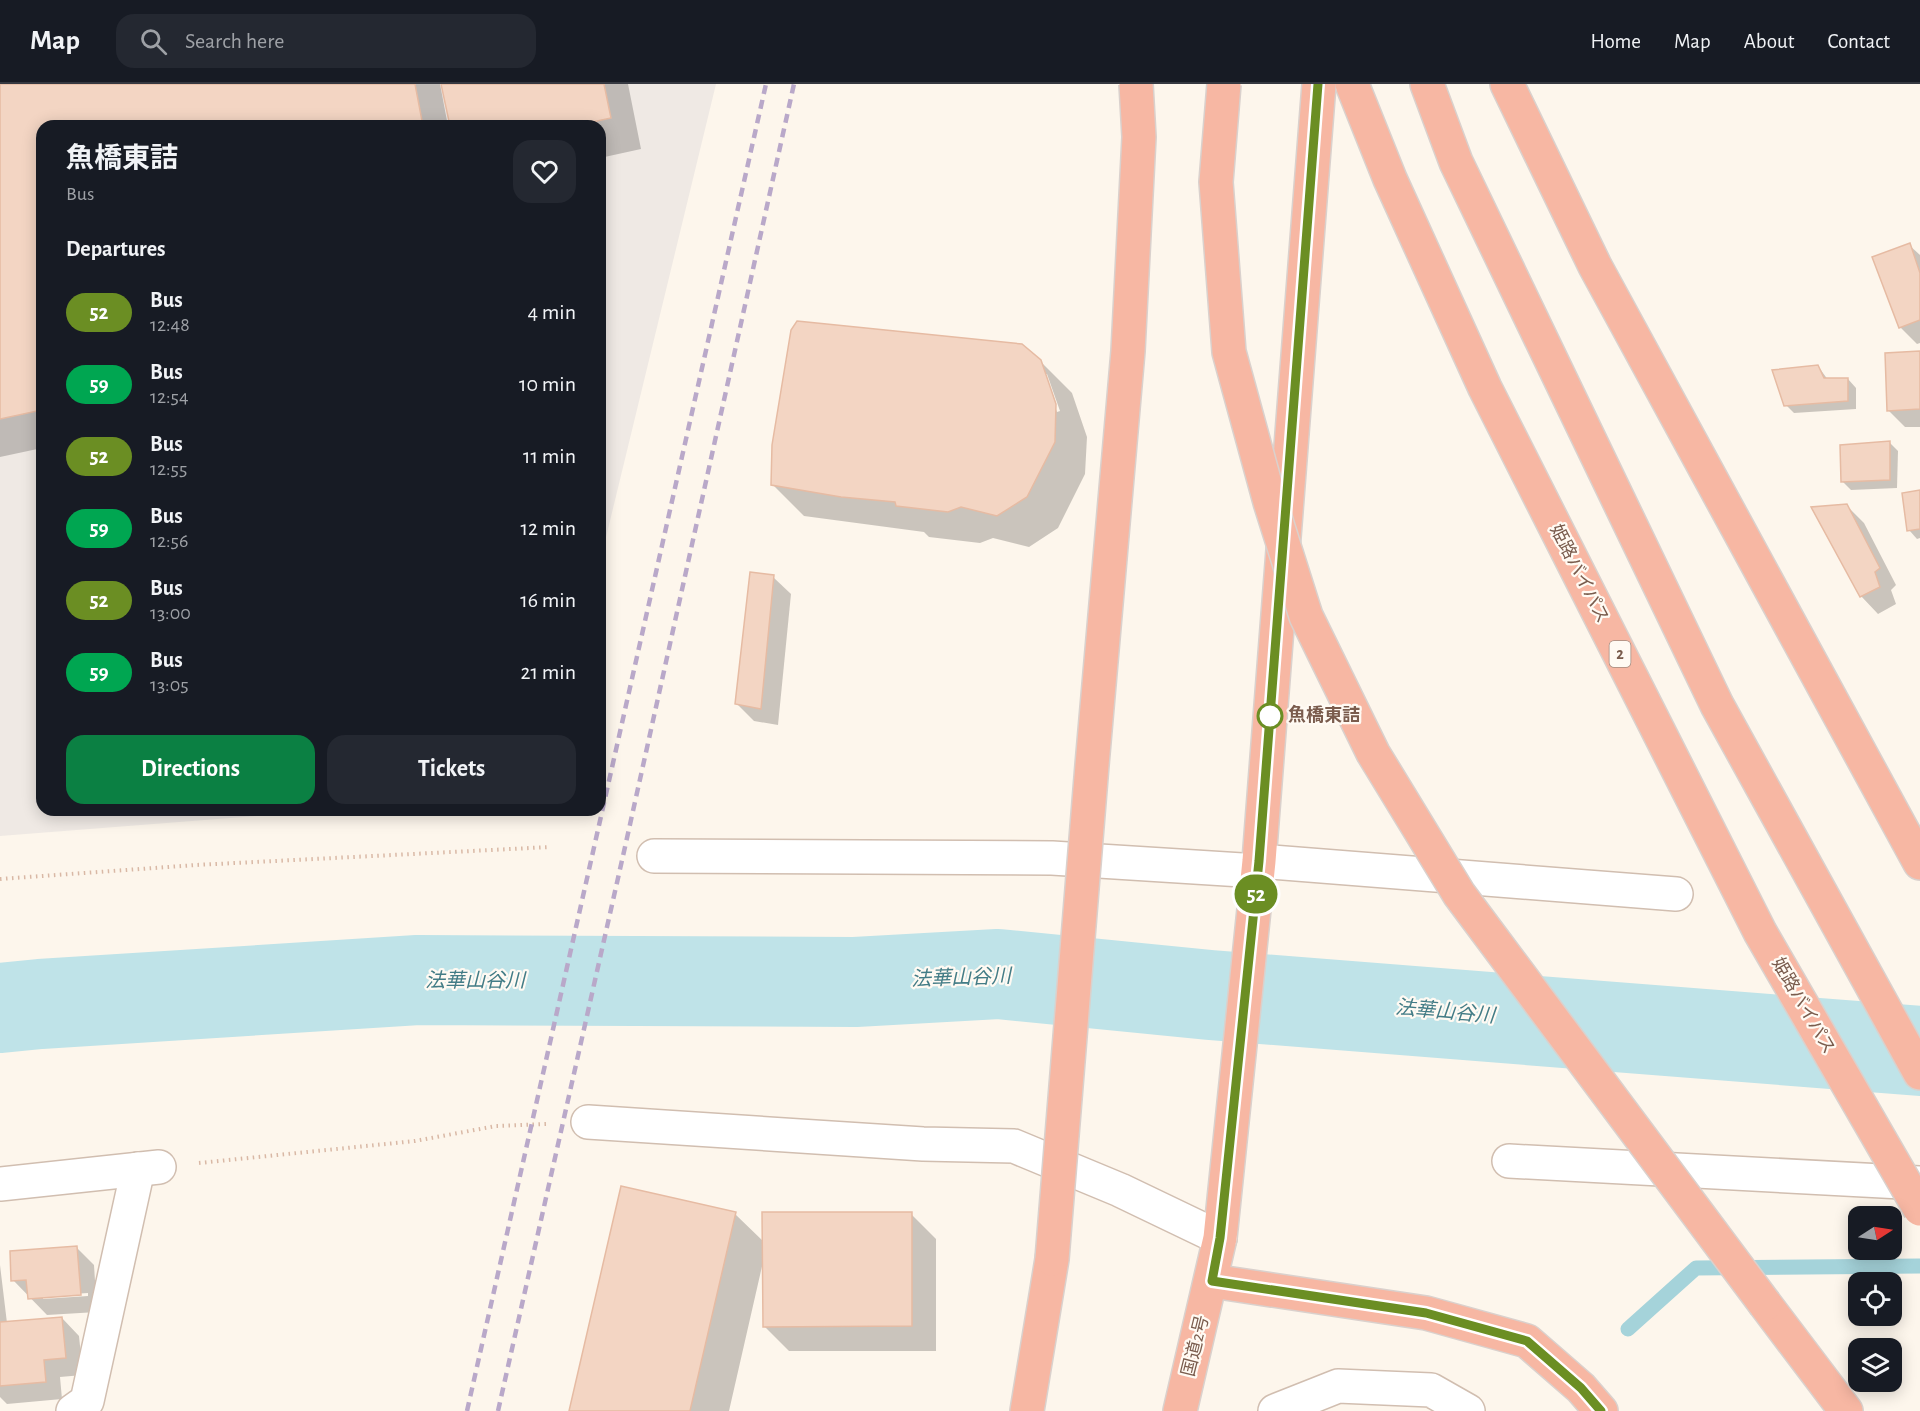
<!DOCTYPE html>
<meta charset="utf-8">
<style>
:root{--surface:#171b24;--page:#242831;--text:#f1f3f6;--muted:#9ea1a6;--line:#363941;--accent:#0b8043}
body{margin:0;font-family:"Alegreya Sans","Noto Sans JP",sans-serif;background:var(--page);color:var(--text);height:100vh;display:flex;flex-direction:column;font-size:22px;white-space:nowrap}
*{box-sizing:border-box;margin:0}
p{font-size:20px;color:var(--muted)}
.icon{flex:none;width:33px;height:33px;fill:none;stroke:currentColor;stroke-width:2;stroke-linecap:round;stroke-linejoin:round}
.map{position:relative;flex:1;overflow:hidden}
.drawer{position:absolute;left:36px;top:36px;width:570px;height:696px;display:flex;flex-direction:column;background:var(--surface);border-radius:18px;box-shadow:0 3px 15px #0003}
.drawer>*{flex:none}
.badge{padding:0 12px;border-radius:20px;font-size:21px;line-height:39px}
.needle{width:39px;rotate:78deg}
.buttons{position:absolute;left:1848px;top:1122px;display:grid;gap:12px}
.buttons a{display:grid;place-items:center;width:54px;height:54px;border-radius:12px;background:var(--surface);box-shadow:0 3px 15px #0003;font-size:30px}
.map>.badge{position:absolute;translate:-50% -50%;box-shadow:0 0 0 3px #fff}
h2{padding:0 30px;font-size:22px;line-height:54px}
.round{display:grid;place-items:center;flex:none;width:63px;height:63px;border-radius:18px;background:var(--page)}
.overview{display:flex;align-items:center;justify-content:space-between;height:102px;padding:0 30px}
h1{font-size:28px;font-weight:700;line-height:45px}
.action{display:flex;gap:12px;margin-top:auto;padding:12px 30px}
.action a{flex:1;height:69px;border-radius:18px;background:var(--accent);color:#fff;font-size:24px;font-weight:700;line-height:69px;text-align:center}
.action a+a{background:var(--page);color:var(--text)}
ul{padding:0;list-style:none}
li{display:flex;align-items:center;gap:18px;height:72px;padding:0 30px}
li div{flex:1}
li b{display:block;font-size:22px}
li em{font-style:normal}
li .badge{min-width:66px;font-weight:700;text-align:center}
header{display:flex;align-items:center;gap:36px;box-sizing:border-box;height:84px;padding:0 30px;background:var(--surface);border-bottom:2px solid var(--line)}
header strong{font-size:28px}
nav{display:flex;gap:33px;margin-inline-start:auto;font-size:21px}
.search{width:420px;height:54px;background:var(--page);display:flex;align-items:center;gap:15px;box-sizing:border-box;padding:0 21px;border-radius:18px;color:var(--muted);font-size:22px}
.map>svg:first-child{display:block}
</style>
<header>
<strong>Map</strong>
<div class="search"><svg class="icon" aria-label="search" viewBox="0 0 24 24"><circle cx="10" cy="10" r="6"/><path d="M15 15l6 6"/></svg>Search here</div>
<nav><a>Home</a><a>Map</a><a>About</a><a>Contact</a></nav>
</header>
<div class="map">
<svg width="1920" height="1327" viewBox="0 0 1920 1327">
<rect width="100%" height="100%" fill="#fdf6ec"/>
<polygon fill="#efe9e4" points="0,0 716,0 600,478 600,42 42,42 42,726 333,726 0,752"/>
<g fill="#0003" fill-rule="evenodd">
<polygon points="0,0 440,0 448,42 42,42 42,364 0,373"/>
<polygon points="443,0 628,0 641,65 600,74 600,42 452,42"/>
<polygon points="1909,161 1920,171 1920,259 1917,260 1900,243"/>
<polygon points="1920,268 1920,343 1905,343 1888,326"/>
<path d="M1040,277L1072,309L1087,353L1085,390L1058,444L1029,463L993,454L980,459L929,453L924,448L804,432L773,401ZM1044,290H1047L1060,327L1057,328Z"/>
<polygon points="1818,282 1828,296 1848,295 1856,304 1856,325 1794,329 1786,321"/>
<polygon points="1889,358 1898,367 1897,404 1851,406 1842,397"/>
<polygon points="1920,408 1920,454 1917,455 1909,446"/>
<polygon points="1846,421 1864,439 1896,501 1891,506 1896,520 1878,530 1861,512"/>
<polygon points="773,493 791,510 778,641 754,637 737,620"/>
<polygon points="735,1130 764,1158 911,1130 936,1155 936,1267 789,1267 764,1242 763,1178 729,1327 570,1327"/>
<path d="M77,1164L94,1181L97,1228L47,1231L13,1196ZM88,1209V1212L43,1215V1212Z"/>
<polygon points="0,1181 7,1239 62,1234 79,1252 83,1291 60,1293 62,1315 7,1320 0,1313"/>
</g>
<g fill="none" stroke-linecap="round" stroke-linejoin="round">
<polyline stroke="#a5d3da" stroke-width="15" points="1628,1245 1696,1184 1920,1182"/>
<polyline stroke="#bfe3e8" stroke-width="90" points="0,924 40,920 418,896 855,898 998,890 1210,911 1920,967"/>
</g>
<g fill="#f3d5c3" stroke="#e6bba3" stroke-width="1.5">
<polygon points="0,0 415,0 423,42 42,42 42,326 0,335"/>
<polygon points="441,0 604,0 611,34 574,42 450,42"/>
<polygon points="1910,159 1920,189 1920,236 1899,244 1872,173"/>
<polygon points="797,237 1022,260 1041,276 1056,320 1055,358 1027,413 997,432 961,423 948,428 896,422 895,418 841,413 771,401 772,361 791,246"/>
<polygon points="1920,267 1920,325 1887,327 1885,269"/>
<polygon points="1818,281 1824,294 1848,294 1848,317 1784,322 1772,286"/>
<polygon points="1890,357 1890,396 1841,398 1840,361"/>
<polygon points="1920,406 1920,445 1907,447 1902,409"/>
<polygon points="1847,420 1880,484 1875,488 1880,503 1860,513 1811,423"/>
<polygon points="750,488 774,491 761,625 735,620"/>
<polygon points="621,1102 736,1128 690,1327 569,1327"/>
<polygon points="762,1128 912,1128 912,1242 763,1243"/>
<polygon points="77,1162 81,1211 28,1215 26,1196 11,1197 10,1167"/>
<polygon points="62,1233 66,1274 44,1276 46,1298 0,1302 0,1238"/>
</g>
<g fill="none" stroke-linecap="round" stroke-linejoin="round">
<defs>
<g id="street">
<polyline points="654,772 1052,774 1258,787"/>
<polyline points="1259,777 1676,810"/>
<polyline points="588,1038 923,1060 1014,1062 1120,1106 1220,1154"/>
<polyline points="1509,1077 1920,1099"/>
<polyline points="0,1100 159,1083"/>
<polyline points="73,1327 87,1317 138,1085"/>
<polyline points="1275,1327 1338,1302 1431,1306 1468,1327"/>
</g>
<g id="highway">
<polyline points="1427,0 1456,78 1717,621 1920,989"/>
<polyline points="1507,0 1595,182 1920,779"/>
<polyline points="1212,1197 1426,1229 1527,1257 1581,1304 1601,1327"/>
<polyline points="1765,1220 1846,1327"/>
<polyline points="1027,1327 1052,1175"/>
<polyline points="1180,1327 1220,1154 1259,777 1319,0"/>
</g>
</defs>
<use href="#street" stroke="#d1beb0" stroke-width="36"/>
<use href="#highway" stroke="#dad1cd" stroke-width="36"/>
<g stroke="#d9b8a5" stroke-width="4" stroke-dasharray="1.5 4.5" stroke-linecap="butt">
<polyline points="0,795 196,781 550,763"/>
<polyline points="199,1079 415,1057 496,1042 546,1040"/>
</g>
<use href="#street" stroke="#fff" stroke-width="33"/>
<use href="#highway" stroke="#f7b7a3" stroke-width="33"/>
<g stroke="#b9a8c9" stroke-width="4.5" stroke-dasharray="9 6" stroke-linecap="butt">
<polyline points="467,1327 766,0"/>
<polyline points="498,1327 625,763 794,0"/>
</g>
<defs>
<g id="highway-bridge">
<polyline points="1224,0 1216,98 1229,268 1270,418 1306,532 1373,669 1459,810 1765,1220"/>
<polyline points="1352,0 1390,95 1485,304 1760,848 1920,1125"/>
<polyline points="1052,1175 1092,681 1128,267 1139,53 1136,0"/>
</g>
</defs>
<use href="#highway-bridge" stroke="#dad1cd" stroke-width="36" stroke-linecap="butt"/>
<use href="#highway-bridge" stroke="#f7b7a3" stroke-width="33"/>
</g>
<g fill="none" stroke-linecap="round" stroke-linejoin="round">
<defs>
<polyline id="line" points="1318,0 1259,777 1220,1154 1212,1197 1426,1229 1527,1257 1581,1304 1601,1327"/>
</defs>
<use href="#line" stroke="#fff" stroke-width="14"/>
<use href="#line" stroke="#6b8e23" stroke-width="9"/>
</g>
<circle fill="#fff" stroke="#6b8e23" stroke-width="3" cx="1270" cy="632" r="12"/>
<g text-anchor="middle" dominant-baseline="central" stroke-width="4.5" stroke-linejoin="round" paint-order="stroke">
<rect fill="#fffaf3" stroke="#a28b7f" stroke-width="1.5" x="1609.5" y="557" width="21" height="26" rx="4.5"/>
<g font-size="16" font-weight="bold" fill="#7a5c4d">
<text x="1620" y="570">2</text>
</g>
<g font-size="18" fill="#7a5c4d" stroke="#fffaf3">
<text transform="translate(1579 490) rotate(63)">姫路バイパス</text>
<text transform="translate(1803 922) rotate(60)">姫路バイパス</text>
<text transform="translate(1196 1262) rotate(-76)">国道2号</text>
</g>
<g font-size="18" font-weight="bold" fill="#7a5c4d" stroke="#fffaf3" text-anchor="start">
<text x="1288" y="632">魚橋東詰</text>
</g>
<g font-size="20" font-style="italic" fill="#437c86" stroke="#fffaf3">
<text transform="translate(961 894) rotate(-2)">法華山谷川</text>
<text x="475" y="897">法華山谷川</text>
<text transform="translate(1445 928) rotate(5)">法華山谷川</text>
</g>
</g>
</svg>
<div class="buttons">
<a><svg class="needle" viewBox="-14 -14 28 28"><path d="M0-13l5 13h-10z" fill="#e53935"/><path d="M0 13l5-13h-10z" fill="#9ea1a6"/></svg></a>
<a><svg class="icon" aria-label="locate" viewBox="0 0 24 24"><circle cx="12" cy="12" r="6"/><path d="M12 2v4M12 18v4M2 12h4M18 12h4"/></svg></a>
<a><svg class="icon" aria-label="layers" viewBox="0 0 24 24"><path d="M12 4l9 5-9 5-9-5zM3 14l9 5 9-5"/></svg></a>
</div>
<b class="badge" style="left:1256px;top:810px;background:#6b8e23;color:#fff">52</b>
<section class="drawer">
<div class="overview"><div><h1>魚橋東詰</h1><p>Bus</p></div><a class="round"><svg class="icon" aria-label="heart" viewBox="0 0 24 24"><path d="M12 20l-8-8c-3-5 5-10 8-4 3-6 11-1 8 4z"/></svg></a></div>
<h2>Departures</h2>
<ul>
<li><span class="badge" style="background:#6b8e23;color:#fff">52</span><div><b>Bus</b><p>12:48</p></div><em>4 min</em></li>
<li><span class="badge" style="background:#00a651;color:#fff">59</span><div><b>Bus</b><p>12:54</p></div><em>10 min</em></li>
<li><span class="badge" style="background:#6b8e23;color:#fff">52</span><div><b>Bus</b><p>12:55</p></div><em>11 min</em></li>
<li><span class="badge" style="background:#00a651;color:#fff">59</span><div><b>Bus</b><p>12:56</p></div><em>12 min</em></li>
<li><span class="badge" style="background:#6b8e23;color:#fff">52</span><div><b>Bus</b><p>13:00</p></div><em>16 min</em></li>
<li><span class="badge" style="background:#00a651;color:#fff">59</span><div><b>Bus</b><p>13:05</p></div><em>21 min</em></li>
</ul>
<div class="action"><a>Directions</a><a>Tickets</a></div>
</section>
</div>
